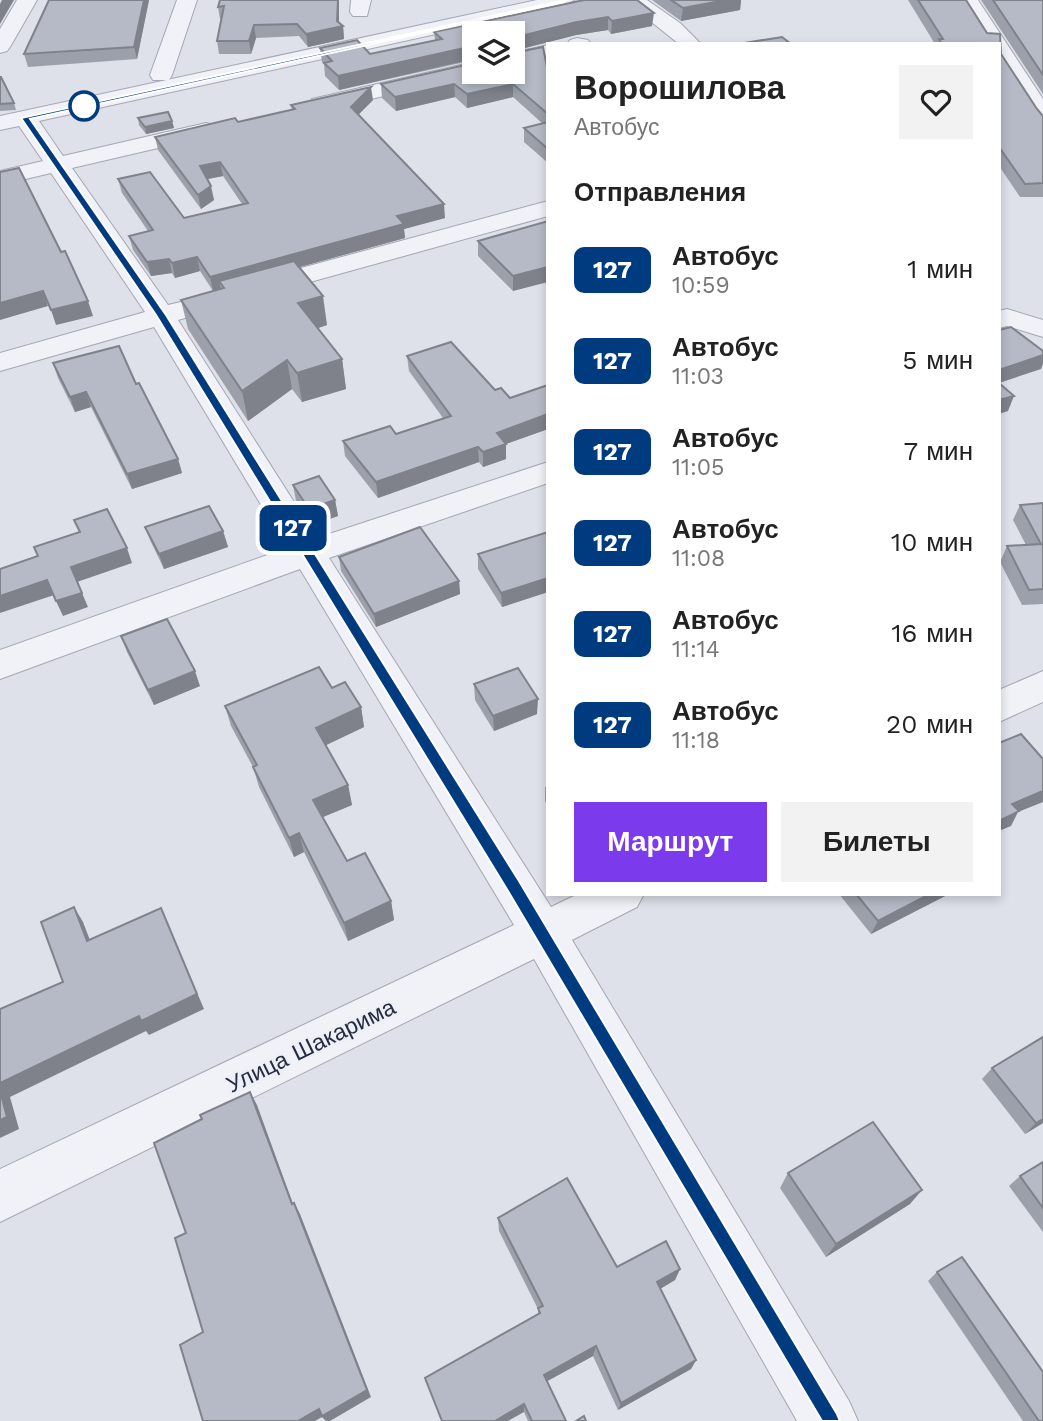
<!DOCTYPE html>
<html lang="ru">
<meta charset="utf-8">
<style>
:root{--surface:#fff;--page:#f2f2f2;--text:#222;--muted:#767676;--accent:#7c3aed}
body{margin:0;font-family:"Work Sans",sans-serif;background:var(--page);color:var(--text);height:100vh;display:flex;flex-direction:column;font-size:26px;white-space:nowrap}
*{box-sizing:border-box;margin:0}
p{font-size:23px;color:var(--muted)}
.icon{flex:none;width:38px;height:38px;fill:none;stroke:currentColor;stroke-width:2;stroke-linecap:round;stroke-linejoin:round}
.map{position:relative;flex:1;overflow:hidden}
.details{position:absolute;left:546px;top:42px;width:455px;height:854px;display:flex;flex-direction:column;background:var(--surface);border-radius:0px;box-shadow:0 4px 10px #0003}
.details>*{flex:none}
.badge{padding:0 14px;border-radius:10px;font-size:24px;line-height:46px}
.controls{position:absolute;left:462px;top:21px;display:grid;gap:14px}
.controls a{display:grid;place-items:center;width:63px;height:63px;border-radius:0px;background:var(--surface);box-shadow:0 4px 10px #0003;font-size:35px}
.map>.badge{position:absolute;translate:-50% -50%;box-shadow:0 0 0 4px #fff}
h2{padding:0 28px;font-size:26px;line-height:63px}
.round{display:grid;place-items:center;flex:none;width:74px;height:74px;border-radius:0px;background:var(--page)}
.head{display:flex;align-items:center;justify-content:space-between;height:119px;padding:0 28px}
h1{font-size:33px;font-weight:700;line-height:52px}
.primary-button{display:flex;gap:14px;margin-top:auto;padding:14px 28px}
.primary-button a{flex:1;height:80px;border-radius:0px;background:var(--accent);color:#fff;font-size:28px;font-weight:700;line-height:80px;text-align:center}
.primary-button a+a{background:var(--page);color:var(--text)}
ul{padding:0;list-style:none}
li{display:flex;align-items:center;gap:21px;height:91px;padding:0 28px}
li div{flex:1}
li b{display:block;font-size:26px}
li em{font-style:normal}
li .badge{min-width:77px;font-weight:700;text-align:center}
.map>svg:first-child{display:block}
</style>
<div class="map">
<svg width="1043" height="1421" viewBox="0 0 1043 1421">
<rect width="100%" height="100%" fill="#dee1e9"/>
<g fill="none" stroke-linecap="round" stroke-linejoin="round">
<defs>
<g id="minor">
<polygon points="17,0 37,0 10,47 7,51 0,53 0,29"/>
<polygon points="177,0 197,0 172,75 169,80 153,80 150,75"/>
<polygon points="351,0 371,0 367,16 353,16 350,12"/>
<polygon points="537,0 574,0 564,6 39,121 63,156 206,123 214,125 217,130 214,135 72,168 168,305 185,301 195,303 199,309 195,315 178,320 317,538 548,462 548,483 329,558 551,907 578,894 644,894 637,907 572,940 849,1401 858,1421 797,1421 534,959 0,1222 0,1169 514,925 300,569 0,679 0,650 287,548 154,327 0,371 0,353 145,312 51,173 0,185 0,171 43,161 19,126 0,130 0,116"/>
<polygon points="624,0 647,0 680,23 701,44 679,44"/>
<polygon points="958,0 978,0 1043,99 1043,123 1035,121 999,65 999,44 986,44"/>
<polygon points="577,38 588,40 591,44 567,44 570,40"/>
<polygon points="548,45 548,57 513,65 513,53"/>
<polygon points="474,62 474,72 482,73 320,111 312,109 309,104 312,99"/>
<polygon points="548,201 548,216 256,297 246,295 242,289 246,283"/>
<polygon points="1007,309 1043,320 1043,337 1007,326 999,328 999,311"/>
<polygon points="1043,671 1043,702 999,722 999,690"/>
</g>
</defs>
<use href="#minor" stroke="#a3a7b3" stroke-width="2"/>
<use href="#minor" fill="#f1f2f7" fill-rule="evenodd"/>
</g>
<g fill="#9ca0aa">
<polygon points="149,0 137,59 28,67 24,54"/>
<polygon points="220,0 339,22 343,26 344,39 308,47 299,36 256,38 251,54 219,54 217,41 221,19 220,19 218,7"/>
<polygon points="584,0 652,26 611,34 608,30 576,35 513,51 513,33 474,33 474,60 339,90 325,76 324,64 322,62 320,48 370,54 435,40 434,32"/>
<polygon points="652,0 741,0 740,10 681,21"/>
<polygon points="908,0 966,0 987,33 1000,34 1001,54 1037,109 1043,116 1043,197 1020,197 999,166 999,44 935,44"/>
<polygon points="981,0 1043,0 1043,94"/>
<polygon points="548,72 548,163 524,142 524,128 543,124 513,97 467,108 455,97 396,111 382,98 381,84"/>
<polygon points="0,77 14,103 16,110 0,111"/>
<polygon points="373,100 358,115 445,218 404,229 405,238 299,267 327,325 318,328 342,359 346,389 302,402 292,389 248,421 188,329 181,300 213,291 200,271 175,278 172,273 151,276 133,250 129,236 148,231 122,193 118,179 184,218 242,204 223,176 207,179 214,200 201,209 158,150 155,137 238,122 292,110 291,105"/>
<polygon points="138,118 172,121 174,128 146,134 139,125"/>
<polygon points="548,221 513,291 478,256 478,241"/>
<polygon points="547,335 548,335 548,352 546,351"/>
<polygon points="407,356 495,390 510,398 548,385 548,429 506,444 506,459 483,467 479,462 378,498 345,456 343,441 396,434 443,418 409,371"/>
<polygon points="53,363 136,384 178,459 182,473 132,489 91,407 75,412 58,378"/>
<polygon points="293,485 335,500 338,516 312,525 296,501"/>
<polygon points="1043,503 1043,604 1022,605 1000,562 1007,546 1026,545 1013,520 1020,505"/>
<polygon points="145,527 223,531 228,547 164,569 151,542"/>
<polygon points="548,532 548,592 502,607 478,569 478,554"/>
<polygon points="339,557 459,581 460,594 376,627 341,571"/>
<polygon points="121,636 200,686 154,705 127,652"/>
<polygon points="474,684 537,714 494,731 475,700"/>
<polygon points="332,688 361,707 364,727 326,745 348,785 352,805 323,817 347,861 391,901 394,920 348,941 304,852 294,857 259,787 253,767 231,726 225,706"/>
<polygon points="548,786 548,806 545,801 545,787"/>
<polygon points="839,894 949,894 871,934"/>
<polygon points="1043,1037 1043,1123 1025,1134 982,1079 992,1068"/>
<polygon points="1043,1162 1043,1232 1009,1186 1020,1176"/>
<polygon points="788,1173 910,1204 826,1257 780,1188"/>
<polygon points="498,1218 617,1267 680,1269 675,1280 660,1289 696,1360 691,1369 618,1410 593,1356 547,1381 566,1421 528,1421 524,1412 425,1378 538,1314 538,1309 499,1231"/>
<polygon points="937,1272 1043,1421 1023,1421 928,1281"/>
</g>
<g fill="#7f828b">
<polygon points="2,0 14,0 0,24 0,4"/>
<polygon points="144,0 149,0 137,59 134,47"/>
<polygon points="338,0 339,0 339,27 343,26 344,39 308,47 306,34 337,21"/>
<polygon points="726,0 741,0 740,10 681,21 683,8"/>
<polygon points="654,13 652,26 611,34 612,21"/>
<polygon points="608,17 608,30 576,35 513,51 513,38 577,22"/>
<polygon points="254,25 256,38 251,54 249,41"/>
<polygon points="473,46 473,59 339,90 338,76"/>
<polygon points="454,84 455,97 396,111 395,97"/>
<polygon points="513,84 513,97 467,108 467,94"/>
<polygon points="371,87 373,100 352,121 351,107"/>
<polygon points="172,121 174,128 146,134 145,127"/>
<polygon points="220,162 223,176 203,180 200,166"/>
<polygon points="211,186 214,200 201,209 198,195"/>
<polygon points="444,204 445,218 404,229 405,238 224,288 219,281 221,289 213,291 210,277 397,216"/>
<polygon points="197,257 200,271 175,278 172,263"/>
<polygon points="169,259 172,273 151,276 147,262"/>
<polygon points="548,267 548,282 513,291 513,276"/>
<polygon points="43,291 48,306 0,320 0,303"/>
<polygon points="323,296 327,325 303,333 298,303"/>
<polygon points="88,301 93,316 56,325 51,310"/>
<polygon points="1043,355 1043,364 1041,369 999,383 999,370"/>
<polygon points="342,359 346,389 302,402 297,373"/>
<polygon points="287,360 292,389 248,421 242,391"/>
<polygon points="86,392 91,407 75,412 70,397"/>
<polygon points="1014,396 1008,411 999,414 999,400"/>
<polygon points="548,414 548,429 506,444 506,459 483,467 483,452 497,433"/>
<polygon points="478,447 479,462 378,498 376,482"/>
<polygon points="178,459 182,473 132,489 127,474"/>
<polygon points="335,500 338,516 312,525 309,509"/>
<polygon points="223,531 228,547 164,569 159,554"/>
<polygon points="127,548 132,563 77,582 71,567"/>
<polygon points="548,578 548,592 502,607 501,593"/>
<polygon points="47,580 54,595 0,613 0,596"/>
<polygon points="459,581 460,594 376,627 374,614"/>
<polygon points="82,593 88,607 63,616 56,601"/>
<polygon points="195,671 200,686 154,705 148,690"/>
<polygon points="538,699 537,714 494,731 493,716"/>
<polygon points="361,707 364,727 320,748 316,728"/>
<polygon points="348,785 352,805 318,819 313,800"/>
<polygon points="1043,791 1043,802 1018,812 1011,826 999,831 999,821 1012,804"/>
<polygon points="299,833 304,852 294,857 289,838"/>
<polygon points="930,894 949,894 871,934 878,921"/>
<polygon points="391,901 394,920 348,941 344,923"/>
<polygon points="74,907 83,922 96,956 87,941"/>
<polygon points="161,908 204,1009 149,1035 146,1031 10,1097 19,1129 0,1138 0,1083"/>
<polygon points="250,1092 257,1105 297,1215 292,1204"/>
<polygon points="1043,1119 1043,1123 1025,1134 1036,1123"/>
<polygon points="922,1190 910,1204 826,1257 836,1244"/>
<polygon points="294,1203 300,1214 371,1397 330,1421 326,1421 322,1417 315,1421 298,1421"/>
<polygon points="680,1269 675,1280 653,1293 657,1282"/>
<polygon points="596,1346 593,1356 544,1383 544,1375"/>
<polygon points="696,1360 691,1369 618,1410 621,1403"/>
<polygon points="524,1404 524,1412 508,1421 495,1421"/>
</g>
<g fill="#b5bac6" stroke="#7f828b" stroke-width="2">
<polygon points="49,0 144,0 134,47 24,54"/>
<polygon points="220,0 338,0 337,21 343,26 306,34 297,24 254,25 249,41 217,41 224,6 218,7"/>
<polygon points="584,0 637,0 654,13 612,21 608,17 577,22 513,38 513,33 474,33 474,47 473,46 338,76 324,63 332,61 320,48 357,40 370,54 442,39 434,32"/>
<polygon points="671,0 726,0 683,8"/>
<polygon points="918,0 966,0 987,33 1000,34 1001,54 1037,109 1043,116 1043,183 1025,184 999,147 999,44 942,44 939,39 943,39"/>
<polygon points="993,0 1043,0 1043,75"/>
<polygon points="782,37 791,44 738,44"/>
<polygon points="543,47 548,72 548,114 513,84 467,94 454,84 395,97 381,84 474,63 474,72 513,72 513,53"/>
<polygon points="0,77 1,77 14,103 0,104"/>
<polygon points="371,87 351,107 444,204 397,216 404,224 210,277 197,257 172,263 169,259 147,262 129,236 153,230 118,179 150,172 184,218 248,203 220,162 200,166 211,186 198,195 155,137 235,118 238,122 295,109 291,105"/>
<polygon points="168,112 172,121 145,127 138,118"/>
<polygon points="548,122 548,149 524,128"/>
<polygon points="19,168 61,252 65,251 88,301 51,310 43,291 0,303 0,172"/>
<polygon points="548,221 548,267 544,268 513,276 478,241"/>
<polygon points="294,261 323,296 298,303 342,359 297,373 287,360 242,391 181,300 224,288 219,281"/>
<polygon points="1011,327 1043,351 1043,355 999,370 999,330"/>
<polygon points="451,342 495,390 501,388 510,398 548,385 548,414 497,433 506,444 483,452 478,447 376,482 343,441 390,426 396,434 451,416 407,356"/>
<polygon points="119,346 136,384 139,383 178,459 127,474 86,392 70,397 53,363"/>
<polygon points="999,383 1014,396 999,400"/>
<polygon points="319,476 335,500 309,509 293,485"/>
<polygon points="1043,503 1043,589 1029,590 1007,546 1041,544 1020,505"/>
<polygon points="209,506 223,531 159,554 145,527"/>
<polygon points="107,509 127,548 71,567 82,593 56,601 47,580 0,596 0,569 38,556 34,547 80,532 74,520"/>
<polygon points="420,527 459,581 374,614 339,557"/>
<polygon points="548,532 548,578 501,593 478,554"/>
<polygon points="167,619 195,671 148,690 121,636"/>
<polygon points="319,667 332,688 345,682 361,707 316,728 348,785 313,800 347,861 365,853 391,901 344,923 299,833 289,838 253,767 257,765 225,706"/>
<polygon points="518,668 538,699 493,716 474,684"/>
<polygon points="1021,734 1043,759 1043,791 1012,804 1019,811 999,821 999,743"/>
<polygon points="856,894 930,894 878,921"/>
<polygon points="74,907 87,941 161,908 197,994 141,1021 139,1016 0,1083 0,1009 63,982 41,922"/>
<polygon points="1043,1037 1043,1119 1036,1123 992,1068"/>
<polygon points="0,1091 7,1117 0,1120"/>
<polygon points="250,1092 292,1204 294,1203 367,1390 322,1416 319,1409 298,1421 203,1421 180,1345 203,1332 175,1238 186,1233 154,1143 202,1119 200,1115"/>
<polygon points="873,1122 922,1190 836,1244 788,1173"/>
<polygon points="1043,1162 1043,1208 1020,1176"/>
<polygon points="567,1178 617,1267 666,1241 680,1269 657,1282 696,1360 621,1403 596,1346 544,1375 566,1421 532,1421 524,1404 495,1421 442,1421 425,1378 540,1313 538,1308 543,1306 498,1218"/>
<polygon points="962,1257 1043,1372 1043,1421 1039,1421 937,1272"/>
<polygon points="584,1416 586,1421 576,1421"/>
</g>
<polygon fill="#003b80" stroke="#fff" stroke-width="2" points="564,2 30,119 166,315 519,881 837,1414 840,1421 822,1421 508,891 156,315 21,118 566,0"/>
<circle fill="#fff" stroke="#003b80" stroke-width="3.5" cx="84" cy="106" r="14"/>
<g text-anchor="middle" dominant-baseline="central" stroke-width="6" stroke-linejoin="round" paint-order="stroke">
<g font-size="23" fill="#262d41" stroke="#edf0f6">
<text transform="translate(311 1046) rotate(-26)">Улица Шакарима</text>
</g>
</g>
</svg>
<div class="controls">
<a><svg class="icon" aria-label="layers" viewBox="0 0 24 24"><path d="M12 4l9 5-9 5-9-5zM3 14l9 5 9-5"/></svg></a>
</div>
<b class="badge" style="left:293px;top:528px;background:#003b80;color:#fff">127</b>
<section class="details">
<div class="head"><div><h1>Ворошилова</h1><p>Автобус</p></div><a class="round"><svg class="icon" aria-label="heart" viewBox="0 0 24 24"><path d="M12 20l-8-8c-3-5 5-10 8-4 3-6 11-1 8 4z"/></svg></a></div>
<h2>Отправления</h2>
<ul>
<li><span class="badge" style="background:#003b80;color:#fff">127</span><div><b>Автобус</b><p>10:59</p></div><em>1 мин</em></li>
<li><span class="badge" style="background:#003b80;color:#fff">127</span><div><b>Автобус</b><p>11:03</p></div><em>5 мин</em></li>
<li><span class="badge" style="background:#003b80;color:#fff">127</span><div><b>Автобус</b><p>11:05</p></div><em>7 мин</em></li>
<li><span class="badge" style="background:#003b80;color:#fff">127</span><div><b>Автобус</b><p>11:08</p></div><em>10 мин</em></li>
<li><span class="badge" style="background:#003b80;color:#fff">127</span><div><b>Автобус</b><p>11:14</p></div><em>16 мин</em></li>
<li><span class="badge" style="background:#003b80;color:#fff">127</span><div><b>Автобус</b><p>11:18</p></div><em>20 мин</em></li>
</ul>
<div class="primary-button"><a>Маршрут</a><a>Билеты</a></div>
</section>
</div>
